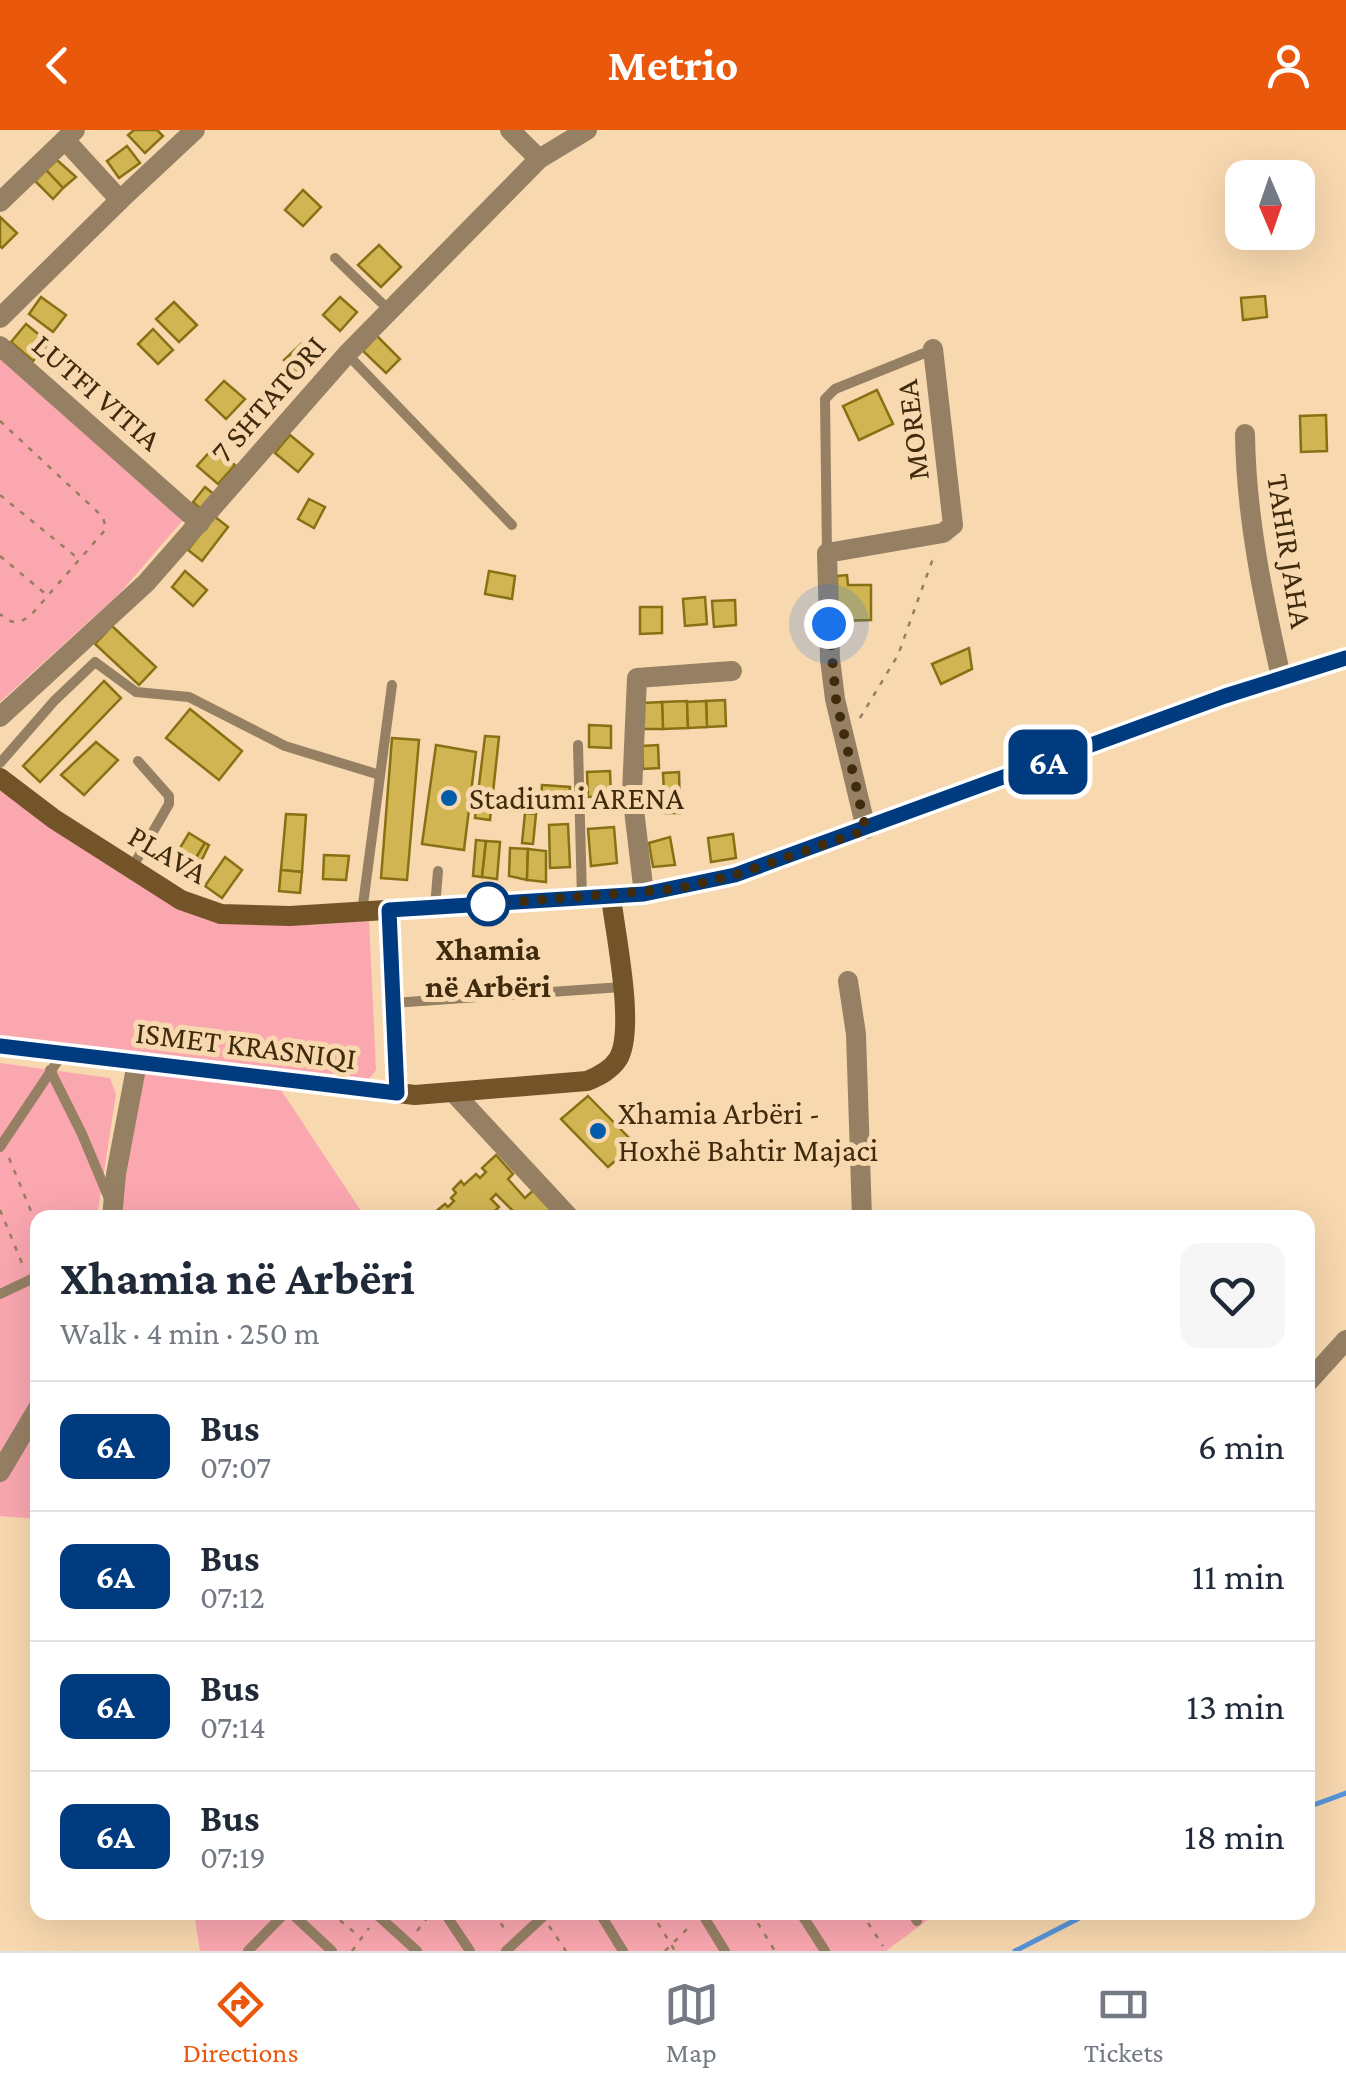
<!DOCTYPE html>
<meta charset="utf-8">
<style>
:root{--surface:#fff;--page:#f6f6f7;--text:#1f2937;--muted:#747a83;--line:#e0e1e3;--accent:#ea580c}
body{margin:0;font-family:"Crimson Pro",serif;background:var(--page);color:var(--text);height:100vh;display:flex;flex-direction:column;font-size:38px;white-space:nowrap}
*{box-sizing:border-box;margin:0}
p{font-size:32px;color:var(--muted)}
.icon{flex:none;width:55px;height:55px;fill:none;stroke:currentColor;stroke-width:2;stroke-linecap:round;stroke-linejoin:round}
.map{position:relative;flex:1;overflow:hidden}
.details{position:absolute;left:30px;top:1080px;width:1285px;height:710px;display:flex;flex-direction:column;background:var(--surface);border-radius:20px;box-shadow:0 10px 40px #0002}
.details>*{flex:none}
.badge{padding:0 20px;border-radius:15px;font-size:35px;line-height:65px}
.needle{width:65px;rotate:178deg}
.fabs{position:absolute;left:1225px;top:30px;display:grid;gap:20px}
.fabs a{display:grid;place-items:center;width:90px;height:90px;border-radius:20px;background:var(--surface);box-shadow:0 10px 40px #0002;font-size:50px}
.you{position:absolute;width:50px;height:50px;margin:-25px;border:8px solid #fff;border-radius:50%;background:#1a73e8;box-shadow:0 0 0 15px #1a73e833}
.map>.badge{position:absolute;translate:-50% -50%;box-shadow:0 0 0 5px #fff}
.round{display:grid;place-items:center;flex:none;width:105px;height:105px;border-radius:20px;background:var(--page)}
.overview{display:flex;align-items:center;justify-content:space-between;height:170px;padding:0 30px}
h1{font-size:48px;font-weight:700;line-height:75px}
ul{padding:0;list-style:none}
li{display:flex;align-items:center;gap:30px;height:130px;padding:0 30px;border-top:2px solid var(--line)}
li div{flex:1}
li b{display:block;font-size:38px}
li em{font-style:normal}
li .badge{min-width:110px;font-weight:700;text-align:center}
header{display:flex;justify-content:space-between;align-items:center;height:130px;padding:0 30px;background:var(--accent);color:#fff;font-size:45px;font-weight:700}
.menu{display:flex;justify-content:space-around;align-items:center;height:140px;border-top:2px solid var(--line);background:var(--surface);font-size:28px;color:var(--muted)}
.menu a{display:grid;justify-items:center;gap:5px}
.menu .current{color:var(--accent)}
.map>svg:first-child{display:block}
</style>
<header><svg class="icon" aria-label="back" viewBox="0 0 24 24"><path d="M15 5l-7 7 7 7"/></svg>Metrio<svg class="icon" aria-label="person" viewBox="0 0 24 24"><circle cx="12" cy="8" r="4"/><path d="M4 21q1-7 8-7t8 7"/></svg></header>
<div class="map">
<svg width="1346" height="1821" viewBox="0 0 1346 1821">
<rect width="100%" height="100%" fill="#f8d8af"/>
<g fill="#fba7b0">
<polygon points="0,224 183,390 120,463 0,572"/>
<polygon points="0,661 89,723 187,780 369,789 376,940 368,950 0,911"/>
<polygon points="0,933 110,948 116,964 97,1087 38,1088 37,1389 0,1386"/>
<polygon points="143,943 279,957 365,1087 122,1088 122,1052"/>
<polygon points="194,1783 937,1783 886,1821 200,1821"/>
</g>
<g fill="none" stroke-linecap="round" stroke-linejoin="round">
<g stroke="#5794d9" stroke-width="5">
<polyline points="1308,1677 1346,1663"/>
<polyline points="1015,1821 1091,1782"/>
</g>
</g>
<g fill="#d1b553" stroke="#887014" stroke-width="2.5">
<polygon points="134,0 157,0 163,6 145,23 128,5"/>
<polygon points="127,16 140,33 119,48 107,31"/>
<polygon points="57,30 76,47 63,58 46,40"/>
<polygon points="46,40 63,58 53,69 35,51"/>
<polygon points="303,60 321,77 303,96 285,80"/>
<polygon points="0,87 17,103 2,118 0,116"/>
<polygon points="379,115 401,137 381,157 358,135"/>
<polygon points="1265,166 1267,187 1243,190 1241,168"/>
<polygon points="41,167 66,185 53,202 29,184"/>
<polygon points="340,167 357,182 340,201 323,185"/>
<polygon points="174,172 197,195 179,212 156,189"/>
<polygon points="26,194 49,213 33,231 11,212"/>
<polygon points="153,199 173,220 158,234 138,214"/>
<polygon points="377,206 400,229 386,243 363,221"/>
<polygon points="301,214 317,231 300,247 284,230"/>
<polygon points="224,251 245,269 226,289 206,270"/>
<polygon points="877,260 893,294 859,310 843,276"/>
<polygon points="1326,285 1327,321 1301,322 1300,286"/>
<polygon points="290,305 313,324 298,342 275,323"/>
<polygon points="214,317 235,335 218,354 197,336"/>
<polygon points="205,357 216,366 203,381 193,372"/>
<polygon points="309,369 325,377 314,398 298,389"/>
<polygon points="214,386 228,397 202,431 188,420"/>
<polygon points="185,441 207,460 193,476 172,457"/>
<polygon points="489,441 515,446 512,469 485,464"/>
<polygon points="847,445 848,455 871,455 871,490 837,491 837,446"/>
<polygon points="705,467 707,494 685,496 683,469"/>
<polygon points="735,470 736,495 714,497 712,471"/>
<polygon points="640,477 662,477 662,503 640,504"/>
<polygon points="112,496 156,537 139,555 95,514"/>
<polygon points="969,518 972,539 941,554 932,534"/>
<polygon points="104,551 121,568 40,652 23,636"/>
<polygon points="725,570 726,596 707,597 706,571"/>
<polygon points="687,571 688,598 663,599 662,572"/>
<polygon points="706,571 707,597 688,598 687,572"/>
<polygon points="662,572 663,599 643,599 642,573"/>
<polygon points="190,579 242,621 219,650 166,608"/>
<polygon points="589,595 611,596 611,618 589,617"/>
<polygon points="485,606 499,607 490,690 475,688"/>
<polygon points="392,608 419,610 407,750 381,748"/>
<polygon points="96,612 118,630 84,665 61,645"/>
<polygon points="436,615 476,622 464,720 422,714"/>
<polygon points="658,615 659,638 643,639 642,616"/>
<polygon points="610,641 611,666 588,667 587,642"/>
<polygon points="679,642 680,683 665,683 663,643"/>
<polygon points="542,655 570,657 568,682 540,680"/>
<polygon points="525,683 536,684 533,714 522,713"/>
<polygon points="286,684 306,685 302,742 281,740"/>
<polygon points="568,694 570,737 550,738 549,695"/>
<polygon points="614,697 617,733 591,736 588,699"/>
<polygon points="189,703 205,713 185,746 169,736"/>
<polygon points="733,704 736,728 711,732 708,708"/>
<polygon points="670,707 675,735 653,737 649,713"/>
<polygon points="476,710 486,711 482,747 473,746"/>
<polygon points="486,711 500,712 497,749 482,747"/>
<polygon points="205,713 209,715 192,750 185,746"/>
<polygon points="510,718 528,719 527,750 509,746"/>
<polygon points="528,719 546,721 546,752 527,750"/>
<polygon points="324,725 349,726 346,750 323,749"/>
<polygon points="225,727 242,740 222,768 205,756"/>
<polygon points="281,740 302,742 300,763 279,761"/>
<polygon points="588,966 635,1014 608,1037 561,989"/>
<polygon points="496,1025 513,1044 508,1049 525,1068 538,1056 559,1078 550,1088 512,1088 516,1084 496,1064 491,1069 499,1077 488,1088 438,1088 434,1083 445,1074 448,1077 454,1071 451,1068 456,1063 453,1059 461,1051 464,1055 476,1044 480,1048 486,1042 482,1038"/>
</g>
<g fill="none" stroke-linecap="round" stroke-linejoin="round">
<g stroke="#987e5b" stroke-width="2.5" stroke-dasharray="5 8" stroke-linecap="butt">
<path d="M0,291L103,387L106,399L31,485C19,494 12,495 0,484"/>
<polyline points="0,365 80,430"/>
<polyline points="0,426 48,466"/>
<polyline points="860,588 898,525 935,423"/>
<polyline points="9,1028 38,1098"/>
<polyline points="0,1080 24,1138"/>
<polyline points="330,1782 360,1807"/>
<polyline points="494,1782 507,1803"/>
<polyline points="651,1782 675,1821"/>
<polyline points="751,1782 775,1821"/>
<polyline points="861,1782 883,1816"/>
<polyline points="549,1796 566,1821"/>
<polyline points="417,1801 431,1783"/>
<polyline points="352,1821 369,1798"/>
<polyline points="665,1821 692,1794"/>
</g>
<g stroke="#968064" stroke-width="10">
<polyline points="335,128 389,180"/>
<polyline points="347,224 512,395"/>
<polyline points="827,423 825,269 835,259 932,220"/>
<polyline points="578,615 582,768"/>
<polyline points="0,633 55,570 95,532 136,562 189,567 285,616 380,645"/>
<polyline points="132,738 169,674 169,666 138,631"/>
<polyline points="435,777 438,741"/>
<polyline points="362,782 392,555"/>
<polyline points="393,873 622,857"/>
<polyline points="50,940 82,1004 110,1071"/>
<polyline points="0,1017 63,923"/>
<polyline points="0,1164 38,1146"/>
<polyline points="290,1782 332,1821"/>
<polyline points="374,1782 417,1821"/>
<polyline points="444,1782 470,1821"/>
<polyline points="599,1782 623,1821"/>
<polyline points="701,1782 725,1821"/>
<polyline points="800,1782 825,1821"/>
<polyline points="912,1782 917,1791"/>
<polyline points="248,1821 286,1782"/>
<polyline points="506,1821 548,1782"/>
</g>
<g stroke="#968064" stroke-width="20">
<polyline points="510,0 539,29"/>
<polyline points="120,70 195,0"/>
<polyline points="0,72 75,0"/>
<polyline points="0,188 120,70 65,10"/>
<polyline points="0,216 200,393"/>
<path d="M1245,304C1246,386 1263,467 1281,547"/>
<polyline points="0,587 146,453 347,224 539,29 587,0"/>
<polyline points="866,699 835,569 830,529 827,423 943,403 953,395 933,219"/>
<polyline points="644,764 632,663 637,548 732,541"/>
<polyline points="848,851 856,904 862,1088"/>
<polyline points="454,963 570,1088"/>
<polyline points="112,1088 116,1044 137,933"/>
<polyline points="1308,1252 1346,1210"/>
<polyline points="0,1342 38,1278"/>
</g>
<g stroke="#735328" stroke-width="20">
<polyline points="0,648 54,689 181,770 221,784 290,786 644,764 735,745 1225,566 1346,528"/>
<polyline points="389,781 397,963"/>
<path d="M0,916L415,965L587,951C599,946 611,940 618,929C636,900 615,802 611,767"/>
</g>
</g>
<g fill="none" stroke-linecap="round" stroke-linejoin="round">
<defs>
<polyline id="line" points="0,916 397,963 389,780 644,764 735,745 1225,566 1346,528"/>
</defs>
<use href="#line" stroke="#fff" stroke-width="22"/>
<use href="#line" stroke="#003b80" stroke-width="15"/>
<polyline stroke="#402b0d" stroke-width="10" stroke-dasharray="0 18" points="488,774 676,759 735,745 866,700 836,569 829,494"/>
</g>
<g fill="#035ca9" stroke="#f8d8af" stroke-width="4">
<circle cx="449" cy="668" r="10"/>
<circle cx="598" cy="1001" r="10"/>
</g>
<circle fill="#fff" stroke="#003b80" stroke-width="5" cx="488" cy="774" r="20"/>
<g text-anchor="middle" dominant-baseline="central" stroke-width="10" stroke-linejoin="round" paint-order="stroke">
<g font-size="32" fill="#402b0d" stroke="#f8d8af">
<text transform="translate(97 262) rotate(41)">LUTFI VITIA</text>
<text transform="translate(268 269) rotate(-49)">7 SHTATORI</text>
<text transform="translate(912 300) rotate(-97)">MOREA</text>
<text transform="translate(1290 421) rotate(81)">TAHIR JAHA</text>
<text transform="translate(168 724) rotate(30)">PLAVA</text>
<text transform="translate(246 915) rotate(7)">ISMET KRASNIQI</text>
</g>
<g font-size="32" fill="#402b0d" stroke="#f8d8af" text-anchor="start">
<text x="469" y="668">Stadiumi ARENA</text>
<text x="618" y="983">Xhamia Arbëri -<tspan x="618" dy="37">Hoxhë Bahtir Majaci</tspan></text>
</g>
<g font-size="32" font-weight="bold" fill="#402b0d" stroke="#f8d8af">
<text x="488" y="819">Xhamia<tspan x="488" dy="37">në Arbëri</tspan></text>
</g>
</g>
</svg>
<div class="fabs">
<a><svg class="needle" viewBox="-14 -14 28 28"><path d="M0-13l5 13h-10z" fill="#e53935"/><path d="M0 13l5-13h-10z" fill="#747a83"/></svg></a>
</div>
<div class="you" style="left:829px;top:494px"></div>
<b class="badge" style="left:1048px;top:632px;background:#003b80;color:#fff">6A</b>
<section class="details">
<div class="overview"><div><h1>Xhamia në Arbëri</h1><p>Walk · 4 min · 250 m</p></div><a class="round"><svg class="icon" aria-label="heart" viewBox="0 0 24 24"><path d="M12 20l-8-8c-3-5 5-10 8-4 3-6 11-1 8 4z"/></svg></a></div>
<ul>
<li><span class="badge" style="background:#003b80;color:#fff">6A</span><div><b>Bus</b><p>07:07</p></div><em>6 min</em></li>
<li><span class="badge" style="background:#003b80;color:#fff">6A</span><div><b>Bus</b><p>07:12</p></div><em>11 min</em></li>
<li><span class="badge" style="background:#003b80;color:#fff">6A</span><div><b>Bus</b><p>07:14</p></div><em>13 min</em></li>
<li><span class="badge" style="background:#003b80;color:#fff">6A</span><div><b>Bus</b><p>07:19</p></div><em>18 min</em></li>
</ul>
</section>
</div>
<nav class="menu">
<a class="current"><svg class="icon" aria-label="directions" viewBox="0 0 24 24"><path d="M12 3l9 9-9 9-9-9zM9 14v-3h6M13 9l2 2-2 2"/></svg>Directions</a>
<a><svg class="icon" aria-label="map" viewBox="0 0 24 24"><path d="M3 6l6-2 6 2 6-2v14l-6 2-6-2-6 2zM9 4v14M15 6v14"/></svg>Map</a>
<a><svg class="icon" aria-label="tickets" viewBox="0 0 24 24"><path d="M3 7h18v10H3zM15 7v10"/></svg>Tickets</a>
</nav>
